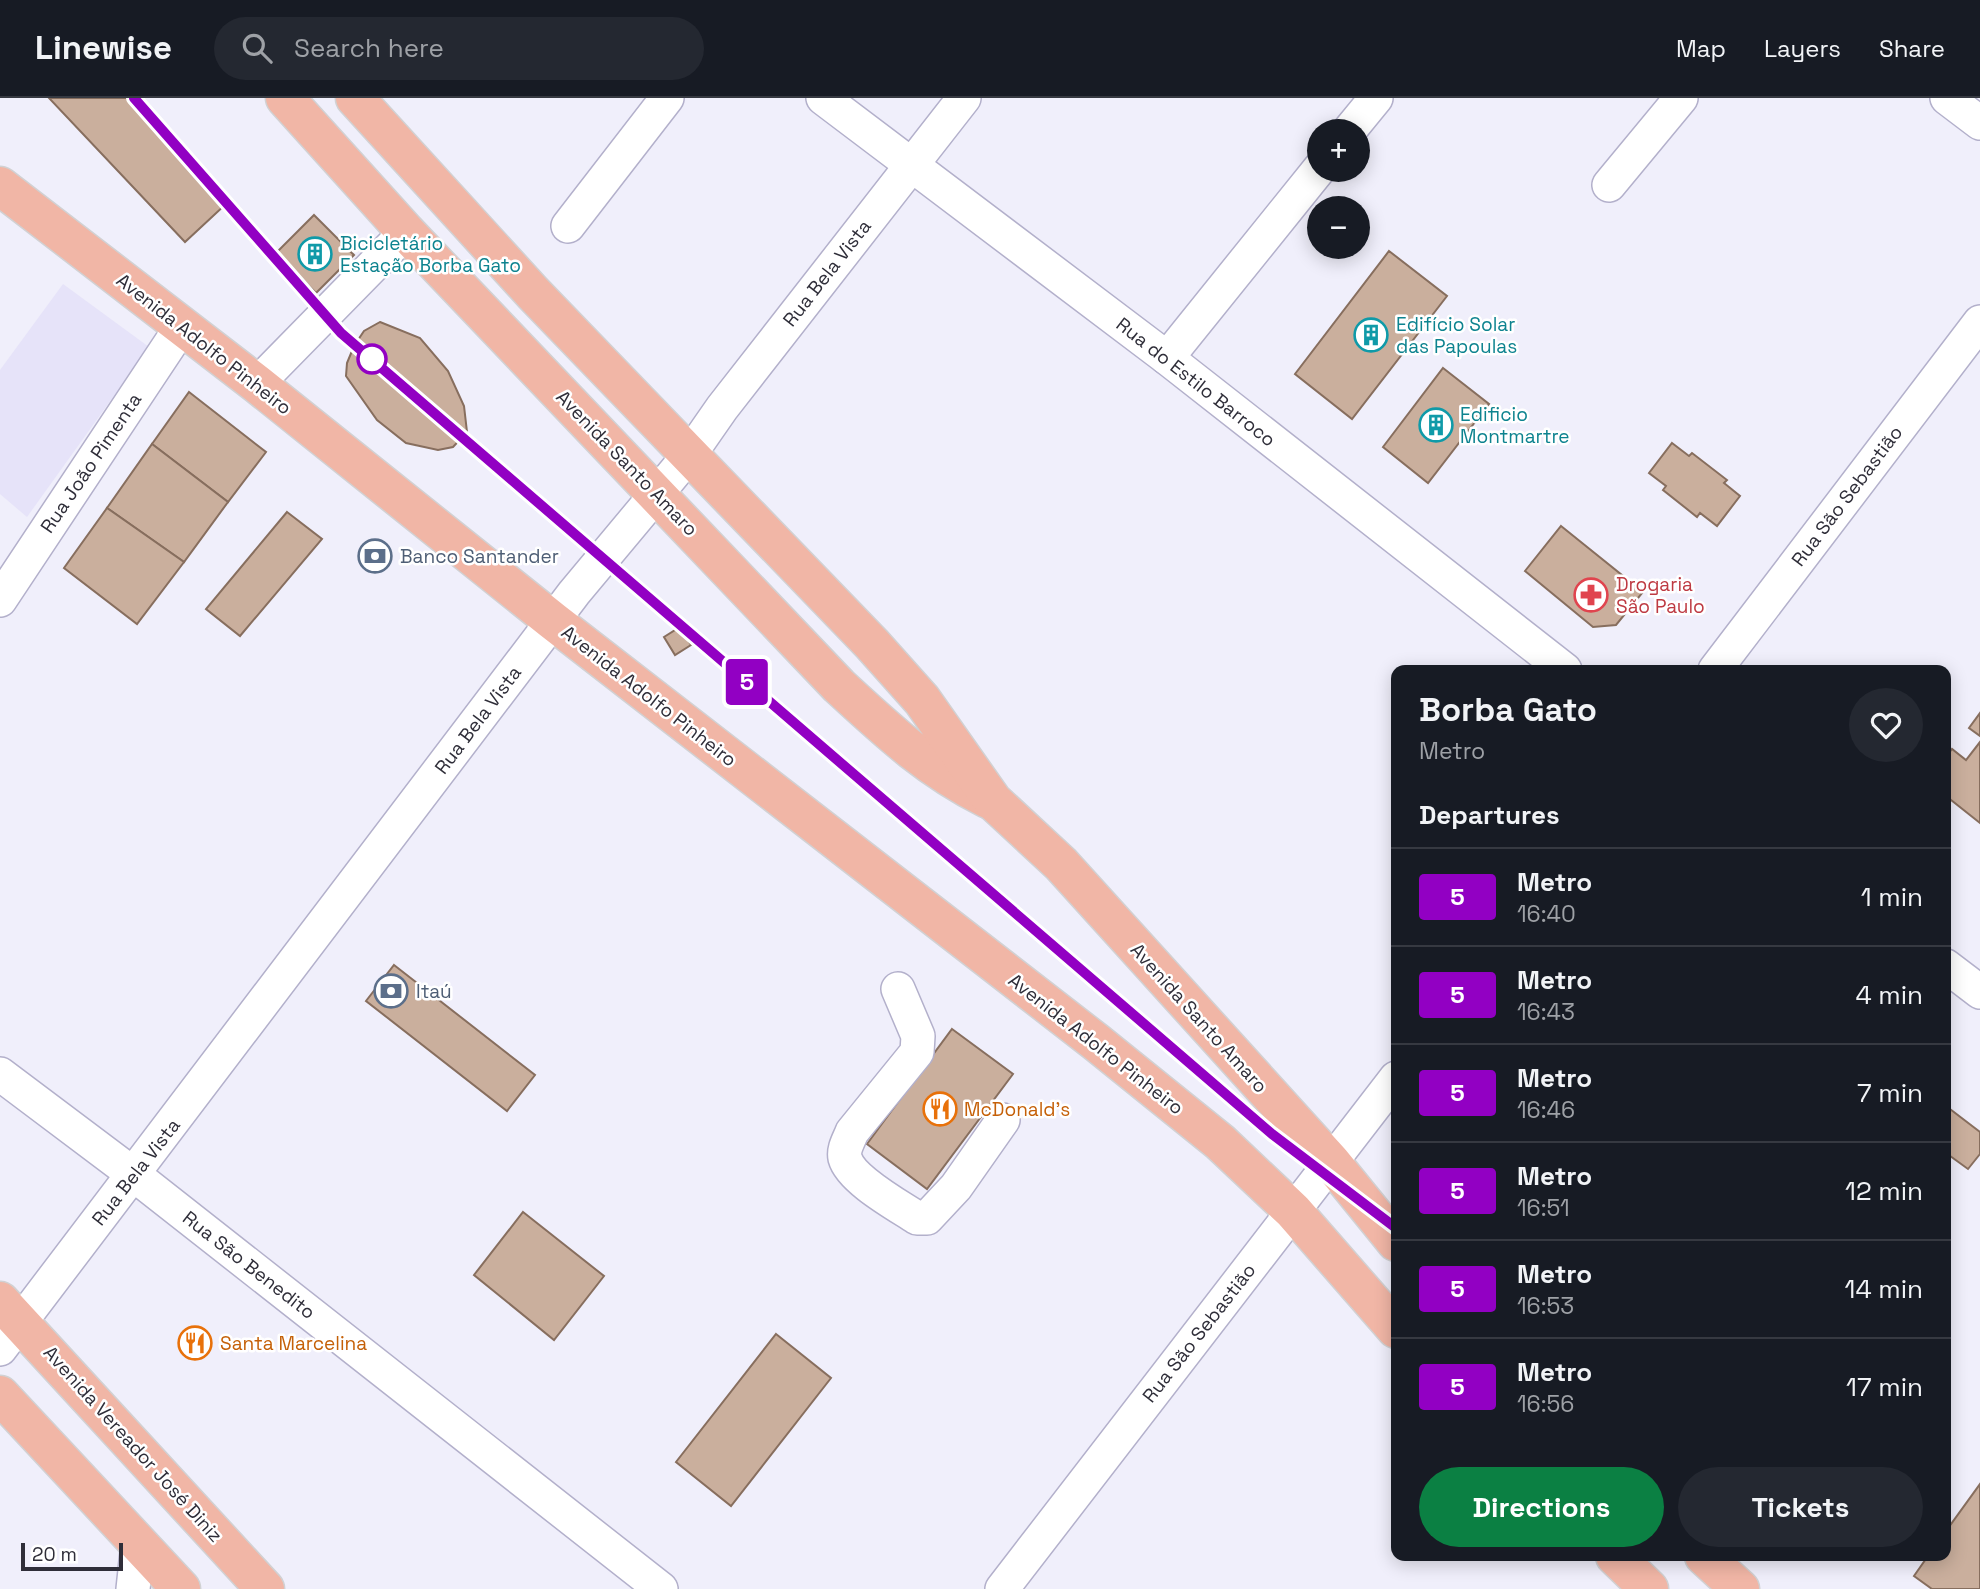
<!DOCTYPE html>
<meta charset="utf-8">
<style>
:root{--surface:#171b24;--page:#242831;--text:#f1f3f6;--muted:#9ea1a6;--line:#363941;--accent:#0b8043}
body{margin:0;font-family:"Space Grotesk",sans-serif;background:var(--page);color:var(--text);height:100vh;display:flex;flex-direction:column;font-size:26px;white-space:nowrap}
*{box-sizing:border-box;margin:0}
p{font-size:23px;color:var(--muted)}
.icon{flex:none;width:38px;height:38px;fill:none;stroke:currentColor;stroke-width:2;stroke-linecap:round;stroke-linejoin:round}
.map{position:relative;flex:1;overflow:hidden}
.details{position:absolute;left:1391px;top:567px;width:560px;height:896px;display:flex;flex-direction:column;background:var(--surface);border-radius:14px;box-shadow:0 4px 18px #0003}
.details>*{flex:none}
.badge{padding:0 14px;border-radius:5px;font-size:24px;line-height:46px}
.tools{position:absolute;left:1307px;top:21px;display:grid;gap:14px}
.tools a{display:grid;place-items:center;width:63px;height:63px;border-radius:50%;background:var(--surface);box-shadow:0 4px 18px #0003;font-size:35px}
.scale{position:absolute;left:21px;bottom:18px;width:102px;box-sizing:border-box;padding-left:7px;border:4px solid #2f2e39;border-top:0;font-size:19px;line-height:24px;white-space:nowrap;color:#2f2e39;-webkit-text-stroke:5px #fff;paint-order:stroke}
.map>.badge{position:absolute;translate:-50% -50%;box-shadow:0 0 0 4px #fff}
h2{padding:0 28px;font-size:26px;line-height:63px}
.round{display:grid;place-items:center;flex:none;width:74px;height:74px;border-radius:37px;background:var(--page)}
.summary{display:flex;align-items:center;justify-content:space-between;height:119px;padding:0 28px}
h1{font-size:33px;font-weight:700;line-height:52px}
.button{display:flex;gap:14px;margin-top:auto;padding:14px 28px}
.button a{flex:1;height:80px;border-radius:42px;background:var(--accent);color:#fff;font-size:28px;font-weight:700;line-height:80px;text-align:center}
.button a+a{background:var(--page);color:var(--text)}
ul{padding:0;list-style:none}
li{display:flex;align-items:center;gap:21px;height:98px;padding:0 28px;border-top:2px solid var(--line)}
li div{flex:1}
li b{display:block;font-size:26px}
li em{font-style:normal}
li .badge{min-width:77px;font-weight:700;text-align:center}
header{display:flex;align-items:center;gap:42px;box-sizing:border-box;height:98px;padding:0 35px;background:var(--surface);border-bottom:2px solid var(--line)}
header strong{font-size:33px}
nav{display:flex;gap:38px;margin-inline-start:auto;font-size:24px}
.search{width:490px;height:63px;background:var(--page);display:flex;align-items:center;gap:18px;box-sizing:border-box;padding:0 24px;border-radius:38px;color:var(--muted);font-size:26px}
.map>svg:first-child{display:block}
</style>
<header>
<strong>Linewise</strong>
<div class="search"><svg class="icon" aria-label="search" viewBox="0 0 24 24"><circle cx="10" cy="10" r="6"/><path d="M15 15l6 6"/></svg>Search here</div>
<nav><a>Map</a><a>Layers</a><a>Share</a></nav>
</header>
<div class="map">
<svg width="1980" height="1491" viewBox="0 0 1980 1491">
<rect width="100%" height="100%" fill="#f0effb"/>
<polygon fill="#e6e3f9" points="63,186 149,249 27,419 0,396 0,272"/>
<g fill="#caaf9d" stroke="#876e5e" stroke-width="2">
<polygon points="49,0 128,0 227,105 185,144"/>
<polygon points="314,117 354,157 316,195 276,155"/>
<polygon points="1389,153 1447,198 1352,321 1295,276"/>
<polygon points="1369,223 1385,235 1372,251 1357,239"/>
<polygon points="380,224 420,240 448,273 464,308 467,334 453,349 438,352 406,345 377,322 346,278 347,265 354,248 364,233"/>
<polygon points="1443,270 1489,306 1428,385 1383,349"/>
<polygon points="189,294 266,354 228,404 152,346"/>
<polygon points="1672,345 1689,358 1692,355 1727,382 1724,385 1740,398 1717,428 1700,415 1697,419 1663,392 1666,388 1649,375"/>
<polygon points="152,346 228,404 184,464 107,410"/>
<polygon points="107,410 184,464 137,526 64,470"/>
<polygon points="287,414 322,441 240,538 206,511"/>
<polygon points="1561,428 1643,494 1616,527 1593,529 1525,473"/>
<polygon points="680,529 691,547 675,557 664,539"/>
<polygon points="1980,615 1980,638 1969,630"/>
<polygon points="1980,644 1980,725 1946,698 1946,659 1952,651 1966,662"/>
<polygon points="394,867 535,977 507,1013 366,903"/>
<polygon points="952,931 1013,976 927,1091 867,1046"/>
<polygon points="1946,1008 1980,1034 1980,1056 1968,1071 1946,1055"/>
<polygon points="523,1114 604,1178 554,1242 474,1177"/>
<polygon points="776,1236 831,1280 731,1408 676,1364"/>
<polygon points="1980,1386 1980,1491 1932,1491 1914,1478 1928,1458 1946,1458 1946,1433"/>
</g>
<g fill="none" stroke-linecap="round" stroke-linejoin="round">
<defs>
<g id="minor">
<polyline points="823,0 1167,260 1565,572"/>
<polyline points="1947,0 1980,25"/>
<polyline points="1349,33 1376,0"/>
<polyline points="1609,87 1681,0"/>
<polyline points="568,128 667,0"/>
<polyline points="1167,260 1320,70"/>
<polyline points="257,286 406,134"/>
<polyline points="0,502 182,228"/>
<polyline points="1715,572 1980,224"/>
<polyline points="1946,868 1980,894"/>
<path d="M898,891L918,938L917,954L852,1034C849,1042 843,1051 845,1060C851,1082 899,1108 917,1120H927L956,1089L1003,1022"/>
<polyline points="0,976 133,1076 661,1491"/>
<polyline points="0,1251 574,495 690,356 722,310 964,0"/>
<polyline points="133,1491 138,1445"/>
<polyline points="1002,1491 1396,980"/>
</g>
<g id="major">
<path d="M285,0L406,134L839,588C889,634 927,670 988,701"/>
<polyline points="355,0 533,195 872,546 922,602 993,703 1061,766 1331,1064 1396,1144"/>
<polyline points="0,88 257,286 553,523 1096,944 1220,1044 1293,1113 1396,1231"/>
<polyline points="0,1203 265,1491"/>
<polyline points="0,1297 181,1491"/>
<polyline points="1615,1458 1649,1491"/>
<polyline points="1704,1458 1740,1491"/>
</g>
</defs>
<use href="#minor" stroke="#b3b0cb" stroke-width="36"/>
<use href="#major" stroke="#d1d1d3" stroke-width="41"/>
<use href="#minor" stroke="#fff" stroke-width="33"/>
<use href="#major" stroke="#f1b6a6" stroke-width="38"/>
</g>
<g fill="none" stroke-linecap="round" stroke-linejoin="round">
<defs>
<polyline id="line" points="134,0 341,235 1272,1036 1396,1130"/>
</defs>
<use href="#line" stroke="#fff" stroke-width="16"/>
<use href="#line" stroke="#9200c3" stroke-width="10"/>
</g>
<defs>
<symbol id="building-ring" viewBox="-11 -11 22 22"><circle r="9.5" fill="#fff" stroke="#0f9aa8" stroke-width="1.5"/><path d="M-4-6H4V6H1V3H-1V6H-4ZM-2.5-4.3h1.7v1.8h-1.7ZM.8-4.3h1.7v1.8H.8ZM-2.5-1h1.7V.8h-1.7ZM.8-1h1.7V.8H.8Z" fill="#0f9aa8"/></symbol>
<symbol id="bank-ring" viewBox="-11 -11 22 22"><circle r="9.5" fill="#fff" stroke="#5c6f8a" stroke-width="1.5"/><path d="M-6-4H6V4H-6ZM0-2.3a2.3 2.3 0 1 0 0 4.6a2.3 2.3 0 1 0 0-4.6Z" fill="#5c6f8a"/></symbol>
<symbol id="pharmacy-ring" viewBox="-11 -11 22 22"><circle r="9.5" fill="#fff" stroke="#e0444e" stroke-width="1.5"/><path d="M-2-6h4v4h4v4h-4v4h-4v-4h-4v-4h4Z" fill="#e0444e"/></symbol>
<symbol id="restaurant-ring" viewBox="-11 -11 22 22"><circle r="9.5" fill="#fff" stroke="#e8710a" stroke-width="1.5"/><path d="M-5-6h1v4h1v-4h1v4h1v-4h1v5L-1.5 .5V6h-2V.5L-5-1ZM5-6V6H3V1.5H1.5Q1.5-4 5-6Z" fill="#e8710a"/></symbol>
</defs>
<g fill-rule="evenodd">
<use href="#building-ring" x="296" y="137" width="38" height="38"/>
<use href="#building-ring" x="1352" y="218" width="38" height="38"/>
<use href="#building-ring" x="1417" y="308" width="38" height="38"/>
<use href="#bank-ring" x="356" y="439" width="38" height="38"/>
<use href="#pharmacy-ring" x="1572" y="478" width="38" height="38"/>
<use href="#bank-ring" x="372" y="874" width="38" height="38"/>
<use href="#restaurant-ring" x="921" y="992" width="38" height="38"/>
<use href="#restaurant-ring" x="176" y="1226" width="38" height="38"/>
</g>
<circle fill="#fff" stroke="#9200c3" stroke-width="3.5" cx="372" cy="261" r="14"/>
<g text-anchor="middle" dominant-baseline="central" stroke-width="5" stroke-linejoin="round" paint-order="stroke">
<g font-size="19" fill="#0d838f" stroke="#fff" text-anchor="start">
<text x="340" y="145">Bicicletário<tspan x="340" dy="22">Estação Borba Gato</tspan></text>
<text x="1396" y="226">Edifício Solar<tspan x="1396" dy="22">das Papoulas</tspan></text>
<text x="1460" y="316">Edificio<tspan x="1460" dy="22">Montmartre</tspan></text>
</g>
<g font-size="19" fill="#2f2e39" stroke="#fff">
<text transform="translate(827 175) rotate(-52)">Rua Bela Vista</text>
<text transform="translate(204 246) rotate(38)">Avenida Adolfo Pinheiro</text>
<text transform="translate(1196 284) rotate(38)">Rua do Estilo Barroco</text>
<text transform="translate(91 365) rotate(-56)">Rua João Pimenta</text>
<text transform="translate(627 365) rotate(46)">Avenida Santo Amaro</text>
<text transform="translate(1847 398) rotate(-53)">Rua São Sebastião</text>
<text transform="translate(649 598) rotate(38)">Avenida Adolfo Pinheiro</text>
<text transform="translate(478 622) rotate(-53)">Rua Bela Vista</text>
<text transform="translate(1199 920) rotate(48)">Avenida Santo Amaro</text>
<text transform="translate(1096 946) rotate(38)">Avenida Adolfo Pinheiro</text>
<text transform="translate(136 1074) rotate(-52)">Rua Bela Vista</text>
<text transform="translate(249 1167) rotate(38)">Rua São Benedito</text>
<text transform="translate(1199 1235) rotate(-52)">Rua São Sebastião</text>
<text transform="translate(133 1346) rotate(48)">Avenida Vereador José Diniz</text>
</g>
<g font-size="19" fill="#4e5e75" stroke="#fff" text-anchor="start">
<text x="400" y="458">Banco Santander</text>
<text x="416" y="893">Itaú</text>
</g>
<g font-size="19" fill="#be3a42" stroke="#fff" text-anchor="start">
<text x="1616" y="486">Drogaria<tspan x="1616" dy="22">São Paulo</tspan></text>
</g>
<g font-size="19" fill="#c56008" stroke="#fff" text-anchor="start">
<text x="964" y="1011">McDonald's</text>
<text x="220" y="1245">Santa Marcelina</text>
</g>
</g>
</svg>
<div class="tools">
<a>+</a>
<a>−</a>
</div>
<div class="scale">20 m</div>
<b class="badge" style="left:747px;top:584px;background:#9200c3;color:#fff">5</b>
<section class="details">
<div class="summary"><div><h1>Borba Gato</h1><p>Metro</p></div><a class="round"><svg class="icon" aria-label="heart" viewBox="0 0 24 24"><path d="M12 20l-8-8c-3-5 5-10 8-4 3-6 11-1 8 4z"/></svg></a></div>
<h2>Departures</h2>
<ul>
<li><span class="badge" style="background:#9200c3;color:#fff">5</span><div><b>Metro</b><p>16:40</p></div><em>1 min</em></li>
<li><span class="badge" style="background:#9200c3;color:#fff">5</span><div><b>Metro</b><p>16:43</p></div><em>4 min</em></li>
<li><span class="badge" style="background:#9200c3;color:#fff">5</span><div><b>Metro</b><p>16:46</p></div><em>7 min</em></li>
<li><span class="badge" style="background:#9200c3;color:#fff">5</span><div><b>Metro</b><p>16:51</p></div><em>12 min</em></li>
<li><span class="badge" style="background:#9200c3;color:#fff">5</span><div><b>Metro</b><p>16:53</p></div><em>14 min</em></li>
<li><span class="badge" style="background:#9200c3;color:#fff">5</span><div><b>Metro</b><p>16:56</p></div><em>17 min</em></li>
</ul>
<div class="button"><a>Directions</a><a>Tickets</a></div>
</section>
</div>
